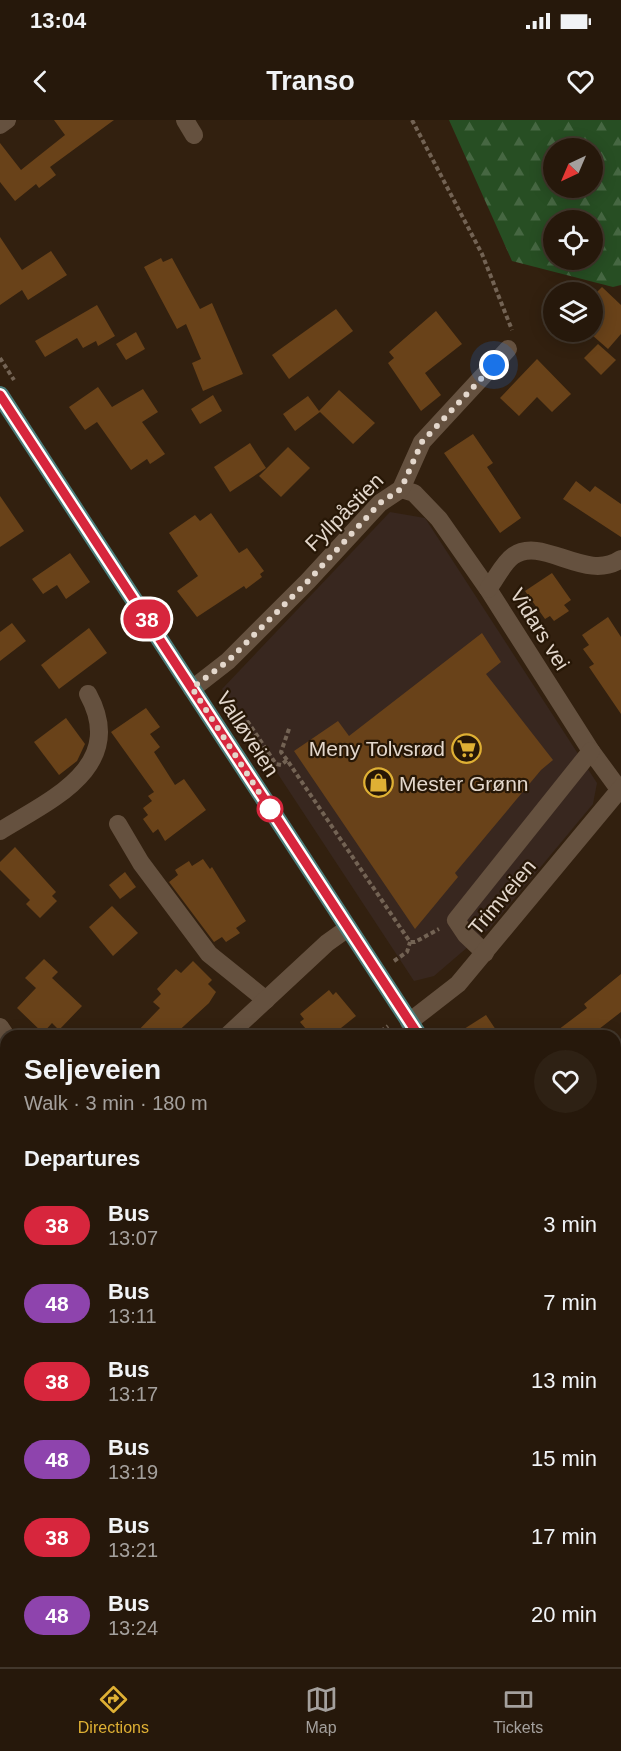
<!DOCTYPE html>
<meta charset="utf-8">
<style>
:root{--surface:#26180b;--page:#2e2114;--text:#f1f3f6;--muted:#a4a09d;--line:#42372c;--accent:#dfb034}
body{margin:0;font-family:Arial,sans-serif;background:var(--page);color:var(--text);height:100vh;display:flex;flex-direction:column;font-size:22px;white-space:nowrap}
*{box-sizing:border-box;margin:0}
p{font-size:20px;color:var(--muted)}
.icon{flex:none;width:33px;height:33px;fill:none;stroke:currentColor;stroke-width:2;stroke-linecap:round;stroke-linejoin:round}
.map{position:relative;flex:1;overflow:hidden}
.details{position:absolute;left:0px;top:910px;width:621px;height:638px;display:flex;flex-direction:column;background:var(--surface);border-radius:18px 18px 0 0;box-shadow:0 3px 15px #0003,0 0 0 2px var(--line)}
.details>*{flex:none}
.badge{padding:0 12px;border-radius:20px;font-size:21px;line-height:39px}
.needle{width:39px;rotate:224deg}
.tools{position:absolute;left:543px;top:18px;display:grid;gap:12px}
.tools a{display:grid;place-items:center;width:60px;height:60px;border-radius:50%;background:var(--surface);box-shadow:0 3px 15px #0003,0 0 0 2px var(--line);font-size:30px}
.you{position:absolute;width:30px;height:30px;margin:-15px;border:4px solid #fff;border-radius:50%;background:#1a73e8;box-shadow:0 0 0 9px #1a73e833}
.map>.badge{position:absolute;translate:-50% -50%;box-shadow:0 0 0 3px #fff}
h2{padding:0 24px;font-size:22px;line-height:54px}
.round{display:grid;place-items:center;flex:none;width:63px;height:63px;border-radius:32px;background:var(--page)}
.head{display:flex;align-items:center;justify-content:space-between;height:102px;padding:0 24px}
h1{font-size:28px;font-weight:700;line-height:45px}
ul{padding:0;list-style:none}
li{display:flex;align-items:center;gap:18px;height:78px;padding:0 24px}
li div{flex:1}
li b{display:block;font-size:22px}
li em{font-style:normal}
li .badge{min-width:66px;font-weight:700;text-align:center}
.status{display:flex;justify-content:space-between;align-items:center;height:42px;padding:0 30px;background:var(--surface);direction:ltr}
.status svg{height:16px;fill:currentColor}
header{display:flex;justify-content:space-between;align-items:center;height:78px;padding:0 24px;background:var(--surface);font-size:27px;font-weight:700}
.dock{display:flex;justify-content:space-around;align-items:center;height:84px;border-top:2px solid var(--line);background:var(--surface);font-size:16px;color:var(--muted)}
.dock a{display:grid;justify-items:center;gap:3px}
.dock .on{color:var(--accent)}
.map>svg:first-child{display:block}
</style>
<div class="status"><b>13:04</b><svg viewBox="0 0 49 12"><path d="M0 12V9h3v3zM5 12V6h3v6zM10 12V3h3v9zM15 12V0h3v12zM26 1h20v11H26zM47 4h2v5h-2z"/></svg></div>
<header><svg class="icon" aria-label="back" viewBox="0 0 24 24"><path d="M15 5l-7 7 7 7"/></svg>Transo<svg class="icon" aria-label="heart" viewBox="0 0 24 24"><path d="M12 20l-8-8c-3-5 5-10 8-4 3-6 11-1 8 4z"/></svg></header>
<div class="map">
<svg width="621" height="1547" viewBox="0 0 621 1547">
<defs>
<pattern id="forest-firs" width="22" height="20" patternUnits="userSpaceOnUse" patternTransform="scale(1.5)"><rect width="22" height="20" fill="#274e23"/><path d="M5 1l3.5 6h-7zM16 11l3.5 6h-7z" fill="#466742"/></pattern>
<pattern id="park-crowns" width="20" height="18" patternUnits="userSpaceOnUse" patternTransform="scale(1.5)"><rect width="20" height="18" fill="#274e23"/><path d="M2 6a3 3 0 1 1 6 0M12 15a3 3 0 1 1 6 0" fill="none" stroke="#466742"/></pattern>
</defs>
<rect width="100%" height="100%" fill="#32200f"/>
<polygon fill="#38271f" points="390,392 425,398 597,663 593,684 490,808 434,856 414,861 222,569"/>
<polygon fill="#342a1a" points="621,1312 621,1547 384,1547 381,1542 615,1542 615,1316"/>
<g fill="url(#forest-firs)" fill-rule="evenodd">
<path d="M449,0H621V165L613,167L512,141ZM554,28H592V68H554ZM554,100H592V140H554Z"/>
<polygon points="9,1542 132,1542 135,1547 3,1547"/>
</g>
<polygon fill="url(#park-crowns)" points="132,1542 309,1542 312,1547 135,1547"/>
<g fill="#694219">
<polygon points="54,0 114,0 50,47 56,55 39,68 36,64 15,81 0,62 0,23 21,50 65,15"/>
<polygon points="0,117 22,150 51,131 67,155 28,180 22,170 0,185"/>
<polygon points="161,138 163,142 172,138 200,189 212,183 243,254 203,271 192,243 201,239 186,204 177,209 144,147"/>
<polygon points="602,167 621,185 621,214 608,229 592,215 592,177"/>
<polygon points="97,185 115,216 98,226 96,221 83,228 77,218 45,237 35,221"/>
<polygon points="336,189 353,211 289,259 272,235"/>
<polygon points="436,191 462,224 425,253 441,275 421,291 388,243 394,238 389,232"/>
<polygon points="136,212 145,229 126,240 116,224"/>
<polygon points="598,224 616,240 601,255 584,238"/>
<polygon points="537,239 571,274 552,292 537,277 519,296 500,278"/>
<polygon points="98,267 112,287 143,269 158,292 142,302 165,334 150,344 147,339 131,350 97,302 85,310 69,287"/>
<polygon points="339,270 375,303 353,324 320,292 295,311 283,294 308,276 319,291"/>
<polygon points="213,275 222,291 200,304 191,289"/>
<polygon points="473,314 493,343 487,347 521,398 500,413 444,333"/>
<polygon points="250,323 266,348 230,372 214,347"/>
<polygon points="288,327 310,348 281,377 259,356"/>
<polygon points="576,361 590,372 595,366 621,384 621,417 563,379"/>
<polygon points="0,376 24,411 0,427"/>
<polygon points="211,393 239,433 247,428 264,451 260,454 262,457 246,469 244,466 197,497 177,471 198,456 169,413 195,395 200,401"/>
<polygon points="70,433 90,462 66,479 57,465 43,474 32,459"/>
<polygon points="552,453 571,480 564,485 569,491 554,501 550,496 545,499 525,471"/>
<polygon points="608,497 621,517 621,594 589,547 594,544 583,529 589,525 582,515"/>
<polygon points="12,503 26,521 0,541 0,512"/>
<polygon points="89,508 107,533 59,569 41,545"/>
<polygon points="482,513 501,542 486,554 553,640 541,650 455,753 458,757 415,809 294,631 338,601 349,616"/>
<polygon points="146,588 160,607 150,614 160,627 154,632 175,665 184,659 206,690 165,721 158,709 153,713 143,699 148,695 143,688 152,681 148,676 154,672 111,612"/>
<polygon points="66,598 85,624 77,641 59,655 34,622"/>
<polygon points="15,727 56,772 52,776 57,781 40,798 26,784 30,780 0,750 0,742"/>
<polygon points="203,739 210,749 212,747 246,801 236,808 240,813 226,822 222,817 214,822 169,762 178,755 175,750 189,741 192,746"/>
<polygon points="125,752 136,767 120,779 109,765"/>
<polygon points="112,786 138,813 113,836 89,807"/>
<polygon points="44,839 58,852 52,858 82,886 59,910 52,903 43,913 17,888 36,868 25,858"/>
<polygon points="193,841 212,860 208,864 216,872 209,883 173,916 133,916 160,888 153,882 161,874 157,869 176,849 181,853"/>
<polygon points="621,854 621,892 590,916 550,916 587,888 584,884"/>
<polygon points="329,870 333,875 336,872 356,896 331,916 312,916 300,902 304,899 300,894"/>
<polygon points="486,895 500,916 453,916"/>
</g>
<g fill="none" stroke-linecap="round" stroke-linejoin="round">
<g stroke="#736354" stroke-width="4" stroke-dasharray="4.5 3" stroke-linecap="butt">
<polyline points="412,0 482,134 512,210"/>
<polyline points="0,238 14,260"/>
<polyline points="240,606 248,602 276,644 281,645 287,640 410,822 415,822 439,809"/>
<polyline points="287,640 281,632 290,606"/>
<polyline points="394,841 407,832 410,822"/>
<polyline points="375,916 388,906"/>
<polyline points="615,1182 621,1191"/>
<polyline points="0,1247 6,1255"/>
<polyline points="615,1249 621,1258"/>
<polyline points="615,1306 621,1303"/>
<polyline points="0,1542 6,1536"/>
</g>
<g stroke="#65513f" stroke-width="18">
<polyline points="185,0 194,15"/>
<polyline points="0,5 7,0"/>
<polyline points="401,369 414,373 439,399 488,469 591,631 621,672"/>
<path d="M488,469C496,459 503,443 513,436C542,415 586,463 621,439"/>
<polyline points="192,569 228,541 308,461 380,383 401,369 422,322 508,229"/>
<polyline points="118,704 141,743 209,834 266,880"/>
<path d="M0,711C50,680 128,647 88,574"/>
<polyline points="485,833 466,815 456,800 591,631"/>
<polyline points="409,902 458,864 621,668"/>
<polyline points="0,907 6,916"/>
<polyline points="227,916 327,823 348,808"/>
<polyline points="615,1073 621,1068"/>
<polyline points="0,1132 6,1127"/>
<polyline points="0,1427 6,1434"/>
</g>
<g stroke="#4b7c7a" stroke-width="18">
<polyline points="0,275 419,916"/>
<polyline points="615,1217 621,1226"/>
</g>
</g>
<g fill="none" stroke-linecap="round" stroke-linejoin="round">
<defs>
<polyline id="line" points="0,275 419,916"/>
</defs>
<use href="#line" stroke="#fff" stroke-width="14"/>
<use href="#line" stroke="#d7263d" stroke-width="9"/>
<polyline stroke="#e3d7cc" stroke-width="6" stroke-dasharray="0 10.8" points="270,689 273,694 192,568 228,541 308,461 380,383 401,369 422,322 494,245"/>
</g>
<defs>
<symbol id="supermarket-ring" viewBox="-11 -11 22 22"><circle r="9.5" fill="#271706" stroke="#dfb034" stroke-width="1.5"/><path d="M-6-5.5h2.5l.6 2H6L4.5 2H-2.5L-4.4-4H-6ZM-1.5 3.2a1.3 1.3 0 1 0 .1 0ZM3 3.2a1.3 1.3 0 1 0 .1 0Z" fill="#dfb034"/></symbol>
<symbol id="shop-ring" viewBox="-11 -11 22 22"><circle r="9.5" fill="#271706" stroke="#dfb034" stroke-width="1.5"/><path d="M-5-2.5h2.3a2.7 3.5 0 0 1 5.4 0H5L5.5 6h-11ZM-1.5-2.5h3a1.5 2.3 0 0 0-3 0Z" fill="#dfb034"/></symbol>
</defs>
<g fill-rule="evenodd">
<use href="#supermarket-ring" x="450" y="612" width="33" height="33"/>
<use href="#shop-ring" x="362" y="646" width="33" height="33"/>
</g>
<circle fill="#fff" stroke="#d7263d" stroke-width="3" cx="270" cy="689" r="12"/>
<g text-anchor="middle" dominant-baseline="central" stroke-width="4.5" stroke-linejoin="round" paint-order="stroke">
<g font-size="21" fill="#e3d7cc" stroke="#271706">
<text transform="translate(344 392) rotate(-45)">Fyllpåstien</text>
<text transform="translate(540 509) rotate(58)">Vidars vei</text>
<text transform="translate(248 614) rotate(57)">Valløveien</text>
<text transform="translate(502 777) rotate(-50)">Trimveien</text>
</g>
<g font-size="21" fill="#e3d7cc" stroke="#271706" text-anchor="end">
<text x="445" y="628">Meny Tolvsrød</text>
<text x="399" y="663" text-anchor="start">Mester Grønn</text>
</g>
</g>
</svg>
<div class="tools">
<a><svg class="needle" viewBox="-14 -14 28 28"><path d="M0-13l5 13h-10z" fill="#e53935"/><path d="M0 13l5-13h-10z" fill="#a4a09d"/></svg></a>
<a><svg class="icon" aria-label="locate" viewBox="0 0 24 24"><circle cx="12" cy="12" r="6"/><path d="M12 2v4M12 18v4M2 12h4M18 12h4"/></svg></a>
<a><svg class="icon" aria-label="layers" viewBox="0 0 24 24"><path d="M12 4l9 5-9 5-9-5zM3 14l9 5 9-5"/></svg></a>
</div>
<div class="you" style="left:494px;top:245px"></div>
<b class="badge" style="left:147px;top:499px;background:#d7263d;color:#fff">38</b>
<section class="details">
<div class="head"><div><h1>Seljeveien</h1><p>Walk · 3 min · 180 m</p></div><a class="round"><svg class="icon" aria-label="heart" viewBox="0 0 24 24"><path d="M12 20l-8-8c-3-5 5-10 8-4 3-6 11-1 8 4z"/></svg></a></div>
<h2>Departures</h2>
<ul>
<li><span class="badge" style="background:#d7263d;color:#fff">38</span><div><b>Bus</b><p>13:07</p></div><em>3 min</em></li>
<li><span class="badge" style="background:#8e44ad;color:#fff">48</span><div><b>Bus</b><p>13:11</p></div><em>7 min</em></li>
<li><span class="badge" style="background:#d7263d;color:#fff">38</span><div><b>Bus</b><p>13:17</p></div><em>13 min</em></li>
<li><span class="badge" style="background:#8e44ad;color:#fff">48</span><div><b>Bus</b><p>13:19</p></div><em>15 min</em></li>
<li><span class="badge" style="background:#d7263d;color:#fff">38</span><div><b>Bus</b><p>13:21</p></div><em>17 min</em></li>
<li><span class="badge" style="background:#8e44ad;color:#fff">48</span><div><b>Bus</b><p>13:24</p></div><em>20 min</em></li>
</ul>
</section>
</div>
<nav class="dock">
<a class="on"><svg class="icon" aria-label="directions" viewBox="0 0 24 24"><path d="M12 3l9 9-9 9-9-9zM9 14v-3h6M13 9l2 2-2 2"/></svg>Directions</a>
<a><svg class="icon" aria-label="map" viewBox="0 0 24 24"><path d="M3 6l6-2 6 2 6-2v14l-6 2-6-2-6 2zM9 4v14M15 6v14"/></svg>Map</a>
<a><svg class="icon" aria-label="tickets" viewBox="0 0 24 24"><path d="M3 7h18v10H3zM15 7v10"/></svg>Tickets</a>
</nav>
